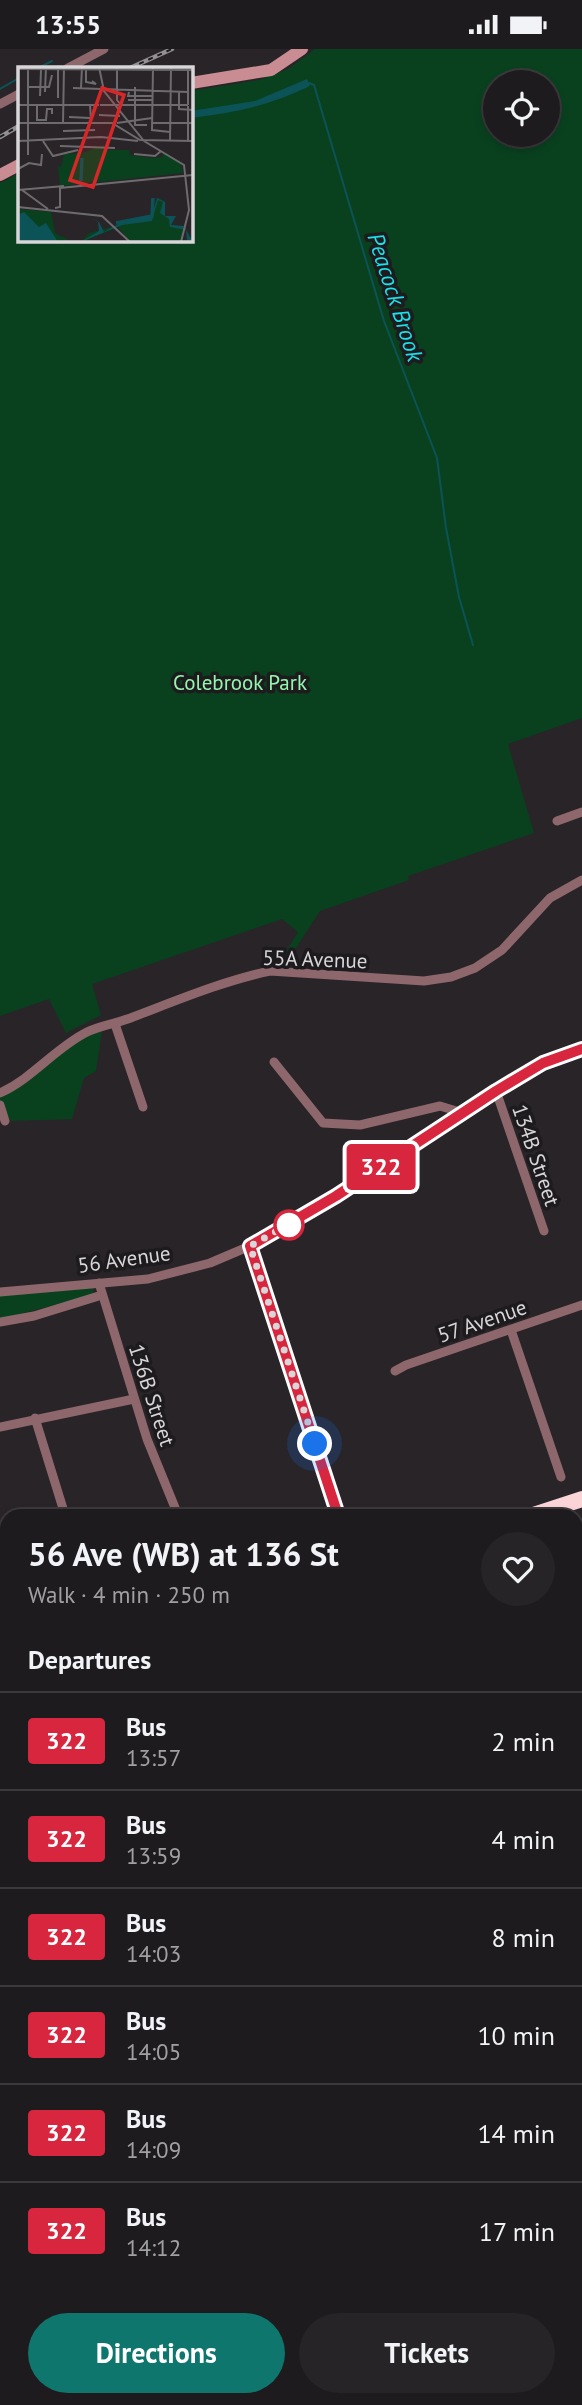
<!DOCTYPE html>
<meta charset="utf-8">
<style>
:root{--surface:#1e1b1e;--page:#262427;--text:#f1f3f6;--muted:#a1a1a4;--line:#3c393c;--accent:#0f766e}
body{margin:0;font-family:"PT Sans",sans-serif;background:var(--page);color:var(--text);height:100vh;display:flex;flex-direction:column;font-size:26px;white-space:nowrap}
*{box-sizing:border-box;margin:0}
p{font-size:23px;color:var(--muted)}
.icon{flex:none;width:38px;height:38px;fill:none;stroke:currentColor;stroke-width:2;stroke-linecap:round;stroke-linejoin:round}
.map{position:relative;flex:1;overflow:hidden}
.details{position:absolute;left:0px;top:1460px;width:583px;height:898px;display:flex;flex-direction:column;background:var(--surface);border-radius:21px 21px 0 0;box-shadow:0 4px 10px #0003,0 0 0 2px var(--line)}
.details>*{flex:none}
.badge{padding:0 14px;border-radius:5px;font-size:24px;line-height:46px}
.tools{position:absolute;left:483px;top:21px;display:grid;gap:14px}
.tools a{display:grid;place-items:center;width:77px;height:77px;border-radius:50%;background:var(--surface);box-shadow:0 4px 10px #0003,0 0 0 2px var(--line);font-size:35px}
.you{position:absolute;width:35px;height:35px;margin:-18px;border:5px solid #fff;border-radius:50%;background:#1a73e8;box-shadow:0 0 0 10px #1a73e833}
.map>.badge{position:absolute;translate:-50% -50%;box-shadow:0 0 0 4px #fff}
h2{padding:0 28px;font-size:26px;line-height:63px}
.round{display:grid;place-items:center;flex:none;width:74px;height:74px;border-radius:37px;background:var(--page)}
.headline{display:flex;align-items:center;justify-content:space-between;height:119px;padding:0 28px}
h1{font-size:33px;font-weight:600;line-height:52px}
.cta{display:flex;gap:14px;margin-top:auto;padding:14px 28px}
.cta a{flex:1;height:80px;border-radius:42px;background:var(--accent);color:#fff;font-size:28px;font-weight:600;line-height:80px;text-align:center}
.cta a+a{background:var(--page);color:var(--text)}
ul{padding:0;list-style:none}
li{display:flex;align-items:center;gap:21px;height:98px;padding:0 28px;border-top:2px solid var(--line)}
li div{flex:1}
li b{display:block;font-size:26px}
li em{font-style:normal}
li .badge{min-width:77px;font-weight:700;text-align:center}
.status{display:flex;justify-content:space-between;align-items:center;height:49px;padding:0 35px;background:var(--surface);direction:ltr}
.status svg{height:19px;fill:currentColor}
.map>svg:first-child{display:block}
</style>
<div class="status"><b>13:55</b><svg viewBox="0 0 49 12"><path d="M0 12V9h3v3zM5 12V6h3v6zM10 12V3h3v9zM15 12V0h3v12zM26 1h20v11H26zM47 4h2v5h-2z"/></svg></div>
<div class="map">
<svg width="582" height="2356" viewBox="0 0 582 2356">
<rect width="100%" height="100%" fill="#282428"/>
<g fill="#09411f" fill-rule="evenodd">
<path d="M315,0H582V669L508,695L534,784L408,827L409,831L320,862L287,913L280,912L298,883L282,870L92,935L101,966L66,984L49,950L0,967V134L19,124V191H191V42L259,31L288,20ZM495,33H548V86H495Z"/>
<polygon points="102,981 96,1022 84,1029 72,1070 11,1072 0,1054 0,1046 71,995"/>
<polygon points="93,1239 94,1246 0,1270 0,1247"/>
<polygon points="0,2266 7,2272 7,2350 38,2350 40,2356 0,2356"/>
</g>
<path fill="#0b5356" d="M307,30L310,36L308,38C264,58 237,63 191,69V62L255,52Z"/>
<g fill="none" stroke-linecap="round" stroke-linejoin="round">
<g stroke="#0b5356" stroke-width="2">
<polyline points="38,19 52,12"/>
<polyline points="309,34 314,36 384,272 437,409 446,479 459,548 473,596"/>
<polyline points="0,40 19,29"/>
</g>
<g stroke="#8d676b" stroke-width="9">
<polyline points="68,19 104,0"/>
<polyline points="0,55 19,45"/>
<polyline points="557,772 582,763"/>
<polyline points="115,975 143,1058"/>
<polyline points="274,1013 323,1074 360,1076 440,1057 463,1064"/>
<polyline points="496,1042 544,1182"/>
<path d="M0,1044C33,1029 55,999 87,983C101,976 119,974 133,968C178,951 223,932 270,922L424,932L451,928L475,919L502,901L550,849L582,831"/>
<polyline points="0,1056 5,1072"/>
<polyline points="99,1234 147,1390 178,1466"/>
<polyline points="0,1243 148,1230 210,1214 250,1197"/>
<polyline points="0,1273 34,1267 102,1246"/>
<polyline points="511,1281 561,1428"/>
<polyline points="395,1322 406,1316 582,1256"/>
<polyline points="35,1369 65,1466"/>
<polyline points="0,1378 134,1350"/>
<polyline points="0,1485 7,1483"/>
<polyline points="576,1529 582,1528"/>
<polyline points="0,1571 7,1571"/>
<polyline points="576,1812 582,1831"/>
<polyline points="0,1823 7,1821"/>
<polyline points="0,1909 7,1913"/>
<polyline points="576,2010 582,2008"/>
<polyline points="0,2142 7,2163"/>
<polyline points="576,2186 582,2204"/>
<polyline points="179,2350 181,2356"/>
</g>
<g stroke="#c88c92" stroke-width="12">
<polyline points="191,34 271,21 302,0"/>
<polyline points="0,126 19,116"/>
<polyline points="338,1466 250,1197 336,1147 496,1042 543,1014 582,1000"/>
<polyline points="576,1914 582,1911"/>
<polyline points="0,2111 7,2109"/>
</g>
<g stroke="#f5a8b0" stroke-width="14">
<polyline points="0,1994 7,1998"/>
<polyline points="0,2007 7,2012"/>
<polyline points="528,2350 534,2356"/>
<polyline points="544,2350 550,2356"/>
</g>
<g stroke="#fbd4d8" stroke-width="16">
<polyline points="533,1466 582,1450"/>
<polyline points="0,1637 7,1636"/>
<polyline points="0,1649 7,1648"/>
</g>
<defs>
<g id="rail">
<polyline points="130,19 172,0"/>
<polyline points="0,88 19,77"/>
</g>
</defs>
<use href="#rail" stroke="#939093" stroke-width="4.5"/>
<use href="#rail" stroke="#1e1b1e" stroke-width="2" stroke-dasharray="5" stroke-linecap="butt"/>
</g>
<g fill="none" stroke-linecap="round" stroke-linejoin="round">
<defs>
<polyline id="line" points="338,1466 250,1197 336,1147 496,1042 543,1014 582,1000"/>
</defs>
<use href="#line" stroke="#fff" stroke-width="16"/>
<use href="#line" stroke="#d7263d" stroke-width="10"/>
<polyline stroke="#d8d6d8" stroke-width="7" stroke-dasharray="0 12.6" points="289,1176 293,1173 250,1197 315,1395"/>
</g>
<circle fill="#fff" stroke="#d7263d" stroke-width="3.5" cx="289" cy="1176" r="14"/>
<g text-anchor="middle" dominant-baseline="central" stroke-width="7" stroke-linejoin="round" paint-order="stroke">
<g font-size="21" fill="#92f6ad" stroke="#1e1b1e">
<text x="240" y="633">Colebrook Park</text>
</g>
<g font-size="21" fill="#d8d6d8" stroke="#1e1b1e">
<text transform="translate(315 910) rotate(2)">55A Avenue</text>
<text transform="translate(536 1106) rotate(71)">134B Street</text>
<text transform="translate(124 1210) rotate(-8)">56 Avenue</text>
<text transform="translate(482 1272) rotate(-19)">57 Avenue</text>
<text transform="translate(152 1346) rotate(72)">136B Street</text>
</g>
<g font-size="23" font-style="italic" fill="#19e1ea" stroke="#1e1b1e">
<text transform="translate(396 248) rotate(72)">Peacock Brook</text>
</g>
</g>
<g transform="translate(18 18)">
<rect width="175" height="175" fill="#282428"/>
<path d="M86,78V83H111L112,88L133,91L145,90V86L162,95L165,106L42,119L40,99L43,100L46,87L64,86ZM140,131L146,134L147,149H157L153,159H165L163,175H113L100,160L63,175L71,166L135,149ZM0,142L33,145L37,166L55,175H0Z" fill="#09411f"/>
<path d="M139,131L147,135V149H158L153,158L166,159L175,175L169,174L168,163L152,160L151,152L142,146L145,135L140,133L134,154L104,158L63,175L81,164L80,155L72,150L81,155L86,165L102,156L134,149ZM6,145L21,160L28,156L40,175H0V148Z" fill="#0b5356"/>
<path fill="none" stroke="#0b5356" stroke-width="3.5" d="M63,114L64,91M98,156L134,149L135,131"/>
<path fill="none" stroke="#6e6b6e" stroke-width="2" d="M81,0L86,24L126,74L166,98L171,143L163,175M99,0V33L103,38M135,1L134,63L152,65M0,2L175,3M68,3V15L78,17L74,14M170,3V38M10,20H31L34,8M117,20V58H129M55,21L170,25M63,21L64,0M27,25L28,0M111,25L110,29H135M161,25V42L175,43M22,29L23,3M40,31V3M110,33H135M0,38H45M19,38V53H28L29,42H34V47M46,38H81M72,38L73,53L77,38M82,38H170M170,39V74M81,48L102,49M51,50L72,51M0,56H94L122,73L175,74M10,56V0M45,56L46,0M99,56L134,51M134,56H175M45,64L77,63M0,74L83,70L120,74M25,74L35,89L60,83M152,74L153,0M42,79L97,81M116,87L137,89L143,84M10,88V56M0,102L11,96L23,98L24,87M0,123L46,119M4,123L30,142M0,140L84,149L112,175M37,141L42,140V121L175,108"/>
<path fill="#d62828" fill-opacity="0.15" stroke="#d62828" stroke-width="3.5" d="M84,21L106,28L75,120L52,113Z"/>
<rect width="175" height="175" fill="none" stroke="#d8d6d8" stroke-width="3.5"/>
</g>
</svg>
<div class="tools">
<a><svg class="icon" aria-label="locate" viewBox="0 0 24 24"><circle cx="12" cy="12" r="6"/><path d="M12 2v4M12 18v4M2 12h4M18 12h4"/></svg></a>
</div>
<div class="you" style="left:315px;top:1395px"></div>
<b class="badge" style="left:381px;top:1118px;background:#d7263d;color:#fff">322</b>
<section class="details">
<div class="headline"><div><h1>56 Ave (WB) at 136 St</h1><p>Walk · 4 min · 250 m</p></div><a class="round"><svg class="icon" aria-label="heart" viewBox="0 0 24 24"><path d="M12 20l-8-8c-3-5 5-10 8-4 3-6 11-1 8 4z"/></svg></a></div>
<h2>Departures</h2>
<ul>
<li><span class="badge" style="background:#d7263d;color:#fff">322</span><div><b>Bus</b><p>13:57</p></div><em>2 min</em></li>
<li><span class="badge" style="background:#d7263d;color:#fff">322</span><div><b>Bus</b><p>13:59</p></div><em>4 min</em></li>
<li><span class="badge" style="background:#d7263d;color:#fff">322</span><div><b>Bus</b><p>14:03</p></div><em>8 min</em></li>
<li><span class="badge" style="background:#d7263d;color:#fff">322</span><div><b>Bus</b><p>14:05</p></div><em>10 min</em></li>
<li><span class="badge" style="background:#d7263d;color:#fff">322</span><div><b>Bus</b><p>14:09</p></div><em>14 min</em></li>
<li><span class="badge" style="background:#d7263d;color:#fff">322</span><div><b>Bus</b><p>14:12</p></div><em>17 min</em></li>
</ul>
<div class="cta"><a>Directions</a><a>Tickets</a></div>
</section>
</div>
